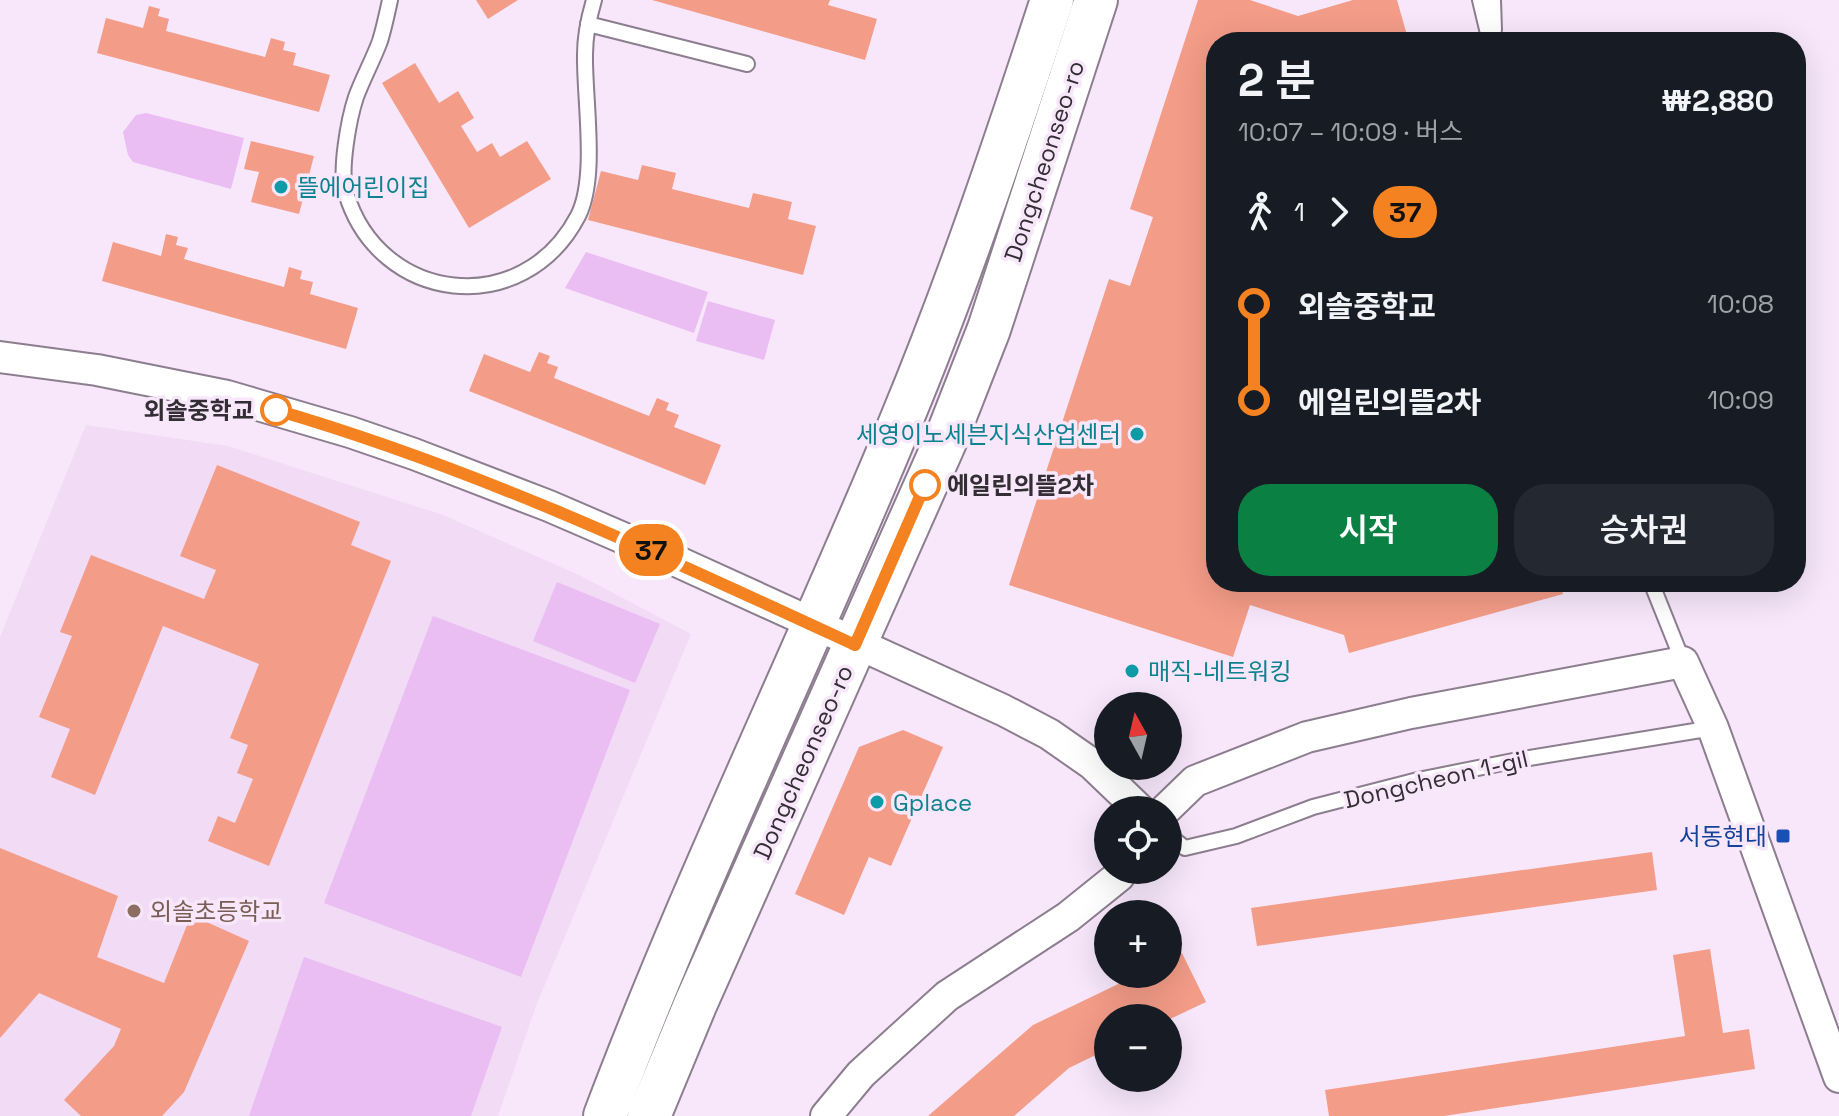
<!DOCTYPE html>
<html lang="ko">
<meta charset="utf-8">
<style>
:root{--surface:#171b24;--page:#242831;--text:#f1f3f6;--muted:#9ea1a6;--accent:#0b8043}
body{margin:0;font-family:"Space Grotesk","Noto Sans KR",sans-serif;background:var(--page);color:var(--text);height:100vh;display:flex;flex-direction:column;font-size:30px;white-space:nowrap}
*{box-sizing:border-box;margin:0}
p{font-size:26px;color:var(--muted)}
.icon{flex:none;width:44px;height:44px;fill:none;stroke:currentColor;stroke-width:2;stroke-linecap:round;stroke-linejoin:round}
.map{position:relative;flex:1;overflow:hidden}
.details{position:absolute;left:1206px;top:32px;width:600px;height:560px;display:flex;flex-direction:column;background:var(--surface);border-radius:32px;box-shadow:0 8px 32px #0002}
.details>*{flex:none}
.badge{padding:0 16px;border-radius:26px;font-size:28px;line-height:52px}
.needle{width:52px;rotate:352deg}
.controls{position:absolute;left:1094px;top:692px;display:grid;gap:16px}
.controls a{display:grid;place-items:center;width:88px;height:88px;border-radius:50%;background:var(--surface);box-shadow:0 8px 32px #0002;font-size:40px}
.map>.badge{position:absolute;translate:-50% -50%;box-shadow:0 0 0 4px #fff}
.legs{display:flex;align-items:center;gap:12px;height:88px;padding:0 32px;font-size:26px}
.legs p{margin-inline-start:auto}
.summary{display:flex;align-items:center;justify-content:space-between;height:136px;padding:0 32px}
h1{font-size:44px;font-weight:600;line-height:60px}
.primary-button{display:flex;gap:16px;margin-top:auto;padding:16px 32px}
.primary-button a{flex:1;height:92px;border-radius:32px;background:var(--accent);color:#fff;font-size:32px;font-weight:600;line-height:92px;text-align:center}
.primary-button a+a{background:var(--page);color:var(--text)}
ul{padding:0 32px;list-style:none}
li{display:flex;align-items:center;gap:28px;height:96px;font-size:30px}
li i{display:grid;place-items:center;width:12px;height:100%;margin:0 10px;background:currentColor}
li i::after{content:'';width:20px;height:20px;margin:-10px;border:6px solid;border-radius:50%;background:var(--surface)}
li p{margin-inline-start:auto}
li:first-child i{background:linear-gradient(#0000 50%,currentColor 0)}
li:last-child i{background:linear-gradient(currentColor 50%,#0000 0)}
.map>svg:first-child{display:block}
</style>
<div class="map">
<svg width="1839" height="1116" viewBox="0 0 1839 1116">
<rect width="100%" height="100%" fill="#f8e7fb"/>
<polygon fill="#f1dbf5" points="86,425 228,446 443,515 579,575 691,634 536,1006 498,1116 0,1116 0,637"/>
<g fill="#eabdf3">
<polygon points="146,113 244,138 231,189 133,162 128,155 123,132 136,115"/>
<polygon points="586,252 708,292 694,333 565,288"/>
<polygon points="708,301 775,320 764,360 696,341"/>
<polygon points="557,582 660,624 635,683 533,641"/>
<polygon points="433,616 630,690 521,977 324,903"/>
<polygon points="304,957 502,1027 471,1116 249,1116"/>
</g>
<g fill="#f39c88">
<polygon points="476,0 518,0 488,19"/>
<polygon points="652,0 830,0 828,5 877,19 865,60"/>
<polygon points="1198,0 1250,0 1298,16 1353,0 1397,0 1409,42 1216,42 1216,582 1560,582 1563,594 1349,653 1344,635 1250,605 1233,657 1009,585 1109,279 1130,286 1153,217 1130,209"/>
<polygon points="149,6 160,9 158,16 169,19 166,31 265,57 271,38 285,42 283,50 296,53 293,65 330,75 319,112 97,53 106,18 143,28"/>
<polygon points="415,63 439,103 458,91 474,118 461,126 477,152 492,143 500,157 527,141 551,179 469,228 382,83"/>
<polygon points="251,141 314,156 299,214 251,202 259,172 244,169"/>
<polygon points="642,165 676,173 672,189 749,208 753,193 792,202 788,219 816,226 803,275 588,220 601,171 638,180"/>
<polygon points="166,234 178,237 176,245 188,248 184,259 284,287 289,267 302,271 300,279 313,282 310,294 358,308 346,349 102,281 113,242 161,256"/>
<polygon points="539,352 550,356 547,363 558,367 554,378 649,416 657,398 669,403 666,410 679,415 674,427 721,445 705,485 469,391 484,354 530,372"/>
<polygon points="217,465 360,522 351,545 391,561 269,866 208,841 218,816 235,823 253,779 237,773 248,745 230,738 259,664 163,626 95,795 51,777 70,729 39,717 72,636 60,632 91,555 204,599 216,570 180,556"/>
<polygon points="903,730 943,747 891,866 869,857 844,915 795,894 859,747"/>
<polygon points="0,848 118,896 97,957 164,983 191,915 249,941 184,1092 162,1116 81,1116 64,1100 114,1046 121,1029 39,993 0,1038"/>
<polygon points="1652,852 1657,890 1257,946 1251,908"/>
<polygon points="1710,949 1723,1033 1749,1029 1755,1069 1444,1116 1329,1116 1325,1090 1685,1036 1673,955"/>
<polygon points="1182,953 1206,1002 1168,1020 1168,1018 1108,1018 1108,1049 1069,1068 1014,1116 928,1116 1033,1025 1139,974 1168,974 1168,960"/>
</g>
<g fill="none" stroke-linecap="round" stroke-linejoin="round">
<defs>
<g id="lane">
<path d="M390,0C387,14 384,28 380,41C373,60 363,78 356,97C349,118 339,171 346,193C379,304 523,321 578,216C598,177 584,98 585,54C585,36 589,17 594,0"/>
<polyline points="1480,0 1490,42"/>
<polyline points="1493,0 1494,30"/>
<polyline points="588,24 747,64"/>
<polyline points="1651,582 1683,662"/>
<polyline points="1168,835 1185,848 1236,836 1313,807 1418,780 1523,759 1713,728"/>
</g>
<g id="street">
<polyline points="0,357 97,370 227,396 350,432 414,454 549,506 674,560 1003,710 1049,734 1092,764 1140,810"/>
<polyline points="1165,810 1195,781 1307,737 1411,713 1683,662 1713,728 1839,1077"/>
<polyline points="826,1116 861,1074 947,996 1068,917 1119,876 1123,870"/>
</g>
<g id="secondary">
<path d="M605,1116C694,880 805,654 901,421C958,284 1006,141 1052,0"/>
<polyline points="649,1116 695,1005 944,444 989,329 1096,0"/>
</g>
</defs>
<use href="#lane" stroke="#8c7d8f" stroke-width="18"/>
<use href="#street" stroke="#8c7d8f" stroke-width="34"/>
<use href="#secondary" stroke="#8c7d8f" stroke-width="46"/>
<use href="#lane" stroke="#fff" stroke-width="14"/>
<use href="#street" stroke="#fff" stroke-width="30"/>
<use href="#secondary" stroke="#fff" stroke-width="42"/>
</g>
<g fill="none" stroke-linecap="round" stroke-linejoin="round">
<defs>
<path id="line-1" d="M276,410C478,469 665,557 855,645L925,485"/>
</defs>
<use href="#line-1" stroke="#fff" stroke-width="18"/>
<use href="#line-1" stroke="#f58220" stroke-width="12"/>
</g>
<g fill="#0f9aa8" stroke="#f8e7fb" stroke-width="3">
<circle cx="281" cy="187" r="8"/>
<circle cx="1137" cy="434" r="8"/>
<circle cx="1132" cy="671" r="8"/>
<circle cx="877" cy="802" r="8"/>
</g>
<g fill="#fff" stroke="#f58220" stroke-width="4">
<circle cx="276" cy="410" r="14"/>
<circle cx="925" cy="485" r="14"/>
</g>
<rect fill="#1a4fb4" stroke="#f8e7fb" stroke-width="3" x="1775" y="828" width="16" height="16" rx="4"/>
<circle fill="#8d6e63" stroke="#f8e7fb" stroke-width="3" cx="134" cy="911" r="8"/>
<g text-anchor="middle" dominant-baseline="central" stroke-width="7" stroke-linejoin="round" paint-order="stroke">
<g font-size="24" fill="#332d34" stroke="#f8e7fb">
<text transform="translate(1044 161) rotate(-72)">Dongcheonseo-ro</text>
<text transform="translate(803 762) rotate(-66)">Dongcheonseo-ro</text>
<text transform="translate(1436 779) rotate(-13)">Dongcheon 1-gil</text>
</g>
<g font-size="24" fill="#0d838f" stroke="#f8e7fb" text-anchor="start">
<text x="297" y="187">뜰에어린이집</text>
<text x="1121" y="434" text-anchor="end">세영이노세븐지식산업센터</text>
<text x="1148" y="671">매직-네트워킹</text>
<text x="893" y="802">Gplace</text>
</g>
<g font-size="24" font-weight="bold" fill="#332d34" stroke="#f8e7fb" text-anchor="end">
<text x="254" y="410">외솔중학교</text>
<text x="947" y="485" text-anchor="start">에일린의뜰2차</text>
</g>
<g font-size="24" fill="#164399" stroke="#f8e7fb" text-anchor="end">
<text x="1767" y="836">서동현대</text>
</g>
<g font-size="24" fill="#785e54" stroke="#f8e7fb" text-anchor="start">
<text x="150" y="911">외솔초등학교</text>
</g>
</g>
</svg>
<div class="controls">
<a><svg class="needle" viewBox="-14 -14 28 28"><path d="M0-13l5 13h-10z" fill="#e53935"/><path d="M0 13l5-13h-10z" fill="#9ea1a6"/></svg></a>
<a><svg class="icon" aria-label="locate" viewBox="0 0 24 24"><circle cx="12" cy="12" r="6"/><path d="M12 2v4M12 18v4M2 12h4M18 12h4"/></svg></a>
<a>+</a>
<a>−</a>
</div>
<b class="badge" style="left:651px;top:550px;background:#f58220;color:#111">37</b>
<section class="details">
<div class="summary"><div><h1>2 분</h1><p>10:07 – 10:09 · 버스</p></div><b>₩2,880</b></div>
<div class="legs"><svg class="icon" aria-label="walk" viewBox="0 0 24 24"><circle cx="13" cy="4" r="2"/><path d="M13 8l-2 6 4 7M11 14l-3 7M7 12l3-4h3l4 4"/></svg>1<svg class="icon" aria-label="forward" viewBox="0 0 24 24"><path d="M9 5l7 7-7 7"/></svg><b class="badge" style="background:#f58220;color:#111">37</b></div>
<ul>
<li><i style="color:#f58220"></i><b>외솔중학교</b><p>10:08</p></li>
<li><i style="color:#f58220"></i><b>에일린의뜰2차</b><p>10:09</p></li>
</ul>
<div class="primary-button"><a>시작</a><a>승차권</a></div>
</section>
</div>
